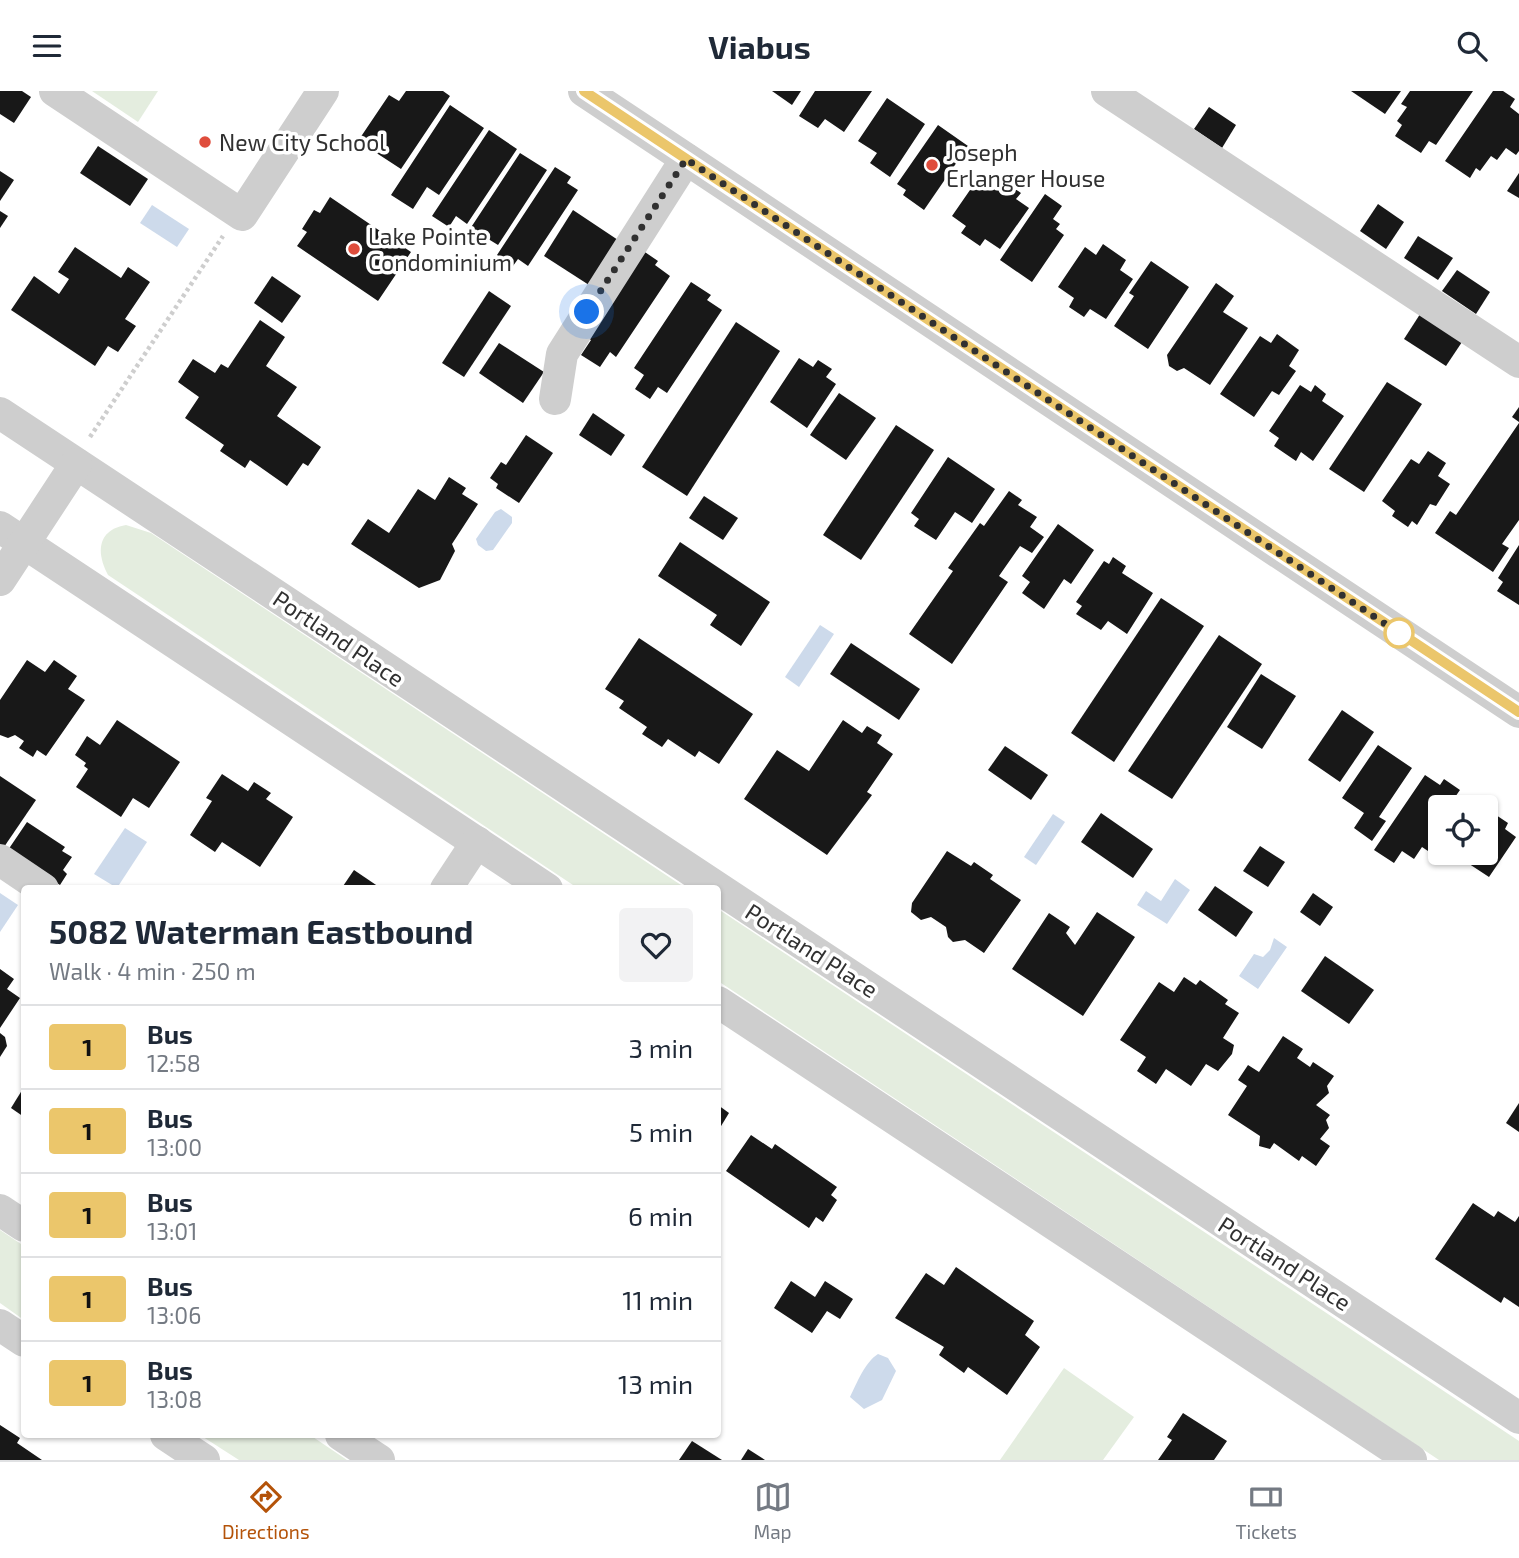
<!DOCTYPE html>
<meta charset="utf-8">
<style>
:root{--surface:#fff;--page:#f2f2f3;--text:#1f2937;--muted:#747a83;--line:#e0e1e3;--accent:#b45309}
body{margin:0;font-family:"Exo 2",sans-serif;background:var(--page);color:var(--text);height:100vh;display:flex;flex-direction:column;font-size:26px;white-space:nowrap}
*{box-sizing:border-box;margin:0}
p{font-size:23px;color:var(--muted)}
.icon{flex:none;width:38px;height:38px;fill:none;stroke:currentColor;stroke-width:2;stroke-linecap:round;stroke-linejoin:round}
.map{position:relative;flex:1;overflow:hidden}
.sheet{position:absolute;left:21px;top:794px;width:700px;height:553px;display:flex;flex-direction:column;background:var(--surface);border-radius:7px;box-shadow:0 2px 5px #0004}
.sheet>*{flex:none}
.badge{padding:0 14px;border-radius:5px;font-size:24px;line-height:46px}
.tools{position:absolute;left:1428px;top:704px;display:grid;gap:14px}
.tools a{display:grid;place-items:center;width:70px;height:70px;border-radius:7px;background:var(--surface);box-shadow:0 2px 5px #0004;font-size:35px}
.you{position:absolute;width:35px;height:35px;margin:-18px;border:5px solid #fff;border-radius:50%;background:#1a73e8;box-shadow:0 0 0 10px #1a73e833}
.map>.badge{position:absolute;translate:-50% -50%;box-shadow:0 0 0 4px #fff}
.round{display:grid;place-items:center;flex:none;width:74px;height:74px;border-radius:7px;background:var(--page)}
.overview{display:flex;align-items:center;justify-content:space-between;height:119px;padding:0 28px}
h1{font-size:33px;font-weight:700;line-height:52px}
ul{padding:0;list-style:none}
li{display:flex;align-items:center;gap:21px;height:84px;padding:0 28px;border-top:2px solid var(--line)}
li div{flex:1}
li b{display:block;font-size:26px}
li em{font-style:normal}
li .badge{min-width:77px;font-weight:700;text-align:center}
header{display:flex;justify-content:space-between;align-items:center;height:91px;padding:0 28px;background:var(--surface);font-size:32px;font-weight:700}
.tab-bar{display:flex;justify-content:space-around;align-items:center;height:98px;border-top:2px solid var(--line);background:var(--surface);font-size:19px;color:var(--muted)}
.tab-bar a{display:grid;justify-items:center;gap:4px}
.tab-bar .current{color:var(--accent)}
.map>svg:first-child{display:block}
</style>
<header><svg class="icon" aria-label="menu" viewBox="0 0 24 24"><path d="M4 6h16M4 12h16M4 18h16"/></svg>Viabus<svg class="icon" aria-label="search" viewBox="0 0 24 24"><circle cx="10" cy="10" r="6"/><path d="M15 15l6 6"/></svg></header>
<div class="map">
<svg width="1519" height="1369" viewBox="0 0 1519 1369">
<rect width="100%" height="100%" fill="#fff"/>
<g fill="#e4eddf">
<polygon points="92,0 158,0 138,31"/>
<path d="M126,434L151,442L687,798H579L108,484C96,462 97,439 126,434Z"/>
<polygon points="718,818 1519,1350 1519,1369 1439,1369 718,890"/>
<polygon points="0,1139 24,1155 24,1229 0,1212"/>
<polygon points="1064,1277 1134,1326 1103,1369 1000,1369"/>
<polygon points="200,1344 310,1344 347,1369 239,1369"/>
</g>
<g fill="#cddaeb">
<polygon points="152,114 189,138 177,156 140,132"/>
<polygon points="501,418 512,426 512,432 493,459 486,460 478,454 476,448 495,421"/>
<polygon points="820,534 834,543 799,596 785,586"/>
<polygon points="1053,723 1065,731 1036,774 1024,766"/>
<polygon points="125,737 147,751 117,797 94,783"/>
<polygon points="1175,788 1190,799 1167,833 1137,814 1146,800 1161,810"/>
<polygon points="0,802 18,814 0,841"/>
<polygon points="1274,847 1287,856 1258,898 1239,885 1254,863 1263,866 1270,859"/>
<path d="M878,1263L888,1267L896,1280L882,1309L864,1318L850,1306C857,1292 865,1271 878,1263Z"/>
</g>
<g fill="#181818">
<polygon points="0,0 22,0 31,6 14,32 0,23"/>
<polygon points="406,0 443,0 450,5 401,78 358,50 389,4 399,10"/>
<polygon points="772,0 801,0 792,14"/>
<polygon points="815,0 872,0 844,41 825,28 818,37 799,25"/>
<polygon points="1351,0 1401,0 1385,23"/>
<polygon points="1410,0 1473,0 1436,54 1429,50 1421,62 1395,45 1402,34 1397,30 1407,16 1401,13"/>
<polygon points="1493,0 1503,0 1515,8 1510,16 1519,23 1519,60 1516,64 1506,57 1497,69 1491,65 1480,80 1476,77 1470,87 1445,70"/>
<polygon points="887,7 925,33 890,86 870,72 877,62 858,50"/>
<polygon points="450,14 484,37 439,104 427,96 413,118 391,104"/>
<polygon points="1209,16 1236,34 1222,57 1194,38"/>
<polygon points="938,34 968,55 924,119 903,104 906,99 897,93"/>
<polygon points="489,39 517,58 467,133 456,125 449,136 432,125"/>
<polygon points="98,55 148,88 130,115 80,82"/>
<polygon points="520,62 547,79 498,154 485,146 480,153 466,144"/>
<polygon points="555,76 571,86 567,92 578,99 528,175 518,168 513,175 497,164"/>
<polygon points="0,80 14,89 0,110"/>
<polygon points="1519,82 1519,107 1507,100"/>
<polygon points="996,85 1021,102 1016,108 1029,117 1000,158 985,148 980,155 961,142 966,135 952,125 979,86 990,94"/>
<polygon points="1045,103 1062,115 1053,128 1060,133 1056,138 1064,144 1032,191 1000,169"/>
<polygon points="330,106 411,161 378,210 297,155 307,141 302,138 314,119 320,122"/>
<polygon points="1378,113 1404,131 1386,158 1360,140"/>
<polygon points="573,119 618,149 589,194 544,165"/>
<polygon points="0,120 8,125 0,137"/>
<polygon points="1418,145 1453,167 1438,189 1404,167"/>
<polygon points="1103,153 1126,169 1120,179 1133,188 1106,228 1090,218 1084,226 1069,216 1074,207 1058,196 1085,156 1096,164"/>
<polygon points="75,156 121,187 128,176 150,191 125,228 136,235 118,261 108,255 95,275 11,219 34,185 59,203 69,188 58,181"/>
<polygon points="639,157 658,170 655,174 670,185 616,266 610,261 600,276 581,264 591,249 582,244"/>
<polygon points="1151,170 1189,196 1148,258 1114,235 1134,205 1129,202"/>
<polygon points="1457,179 1490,201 1476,223 1442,200"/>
<polygon points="272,185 301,205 282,232 254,212"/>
<polygon points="691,191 711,204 707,209 722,219 667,302 658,296 650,308 635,298 644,284 634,277"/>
<polygon points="1216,192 1234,205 1223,221 1248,237 1210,294 1184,277 1177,280 1169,275 1167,264"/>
<polygon points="489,200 511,215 464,286 442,272"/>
<polygon points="1424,217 1466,245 1446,275 1404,248"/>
<polygon points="260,229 285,246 266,275 297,296 277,325 321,356 308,375 303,372 287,395 250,369 245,377 220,360 224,354 185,327 199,306 178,291 193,268 215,282 221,273 228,277"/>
<polygon points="736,231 780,260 687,405 642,376"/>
<polygon points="1277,243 1299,259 1289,275 1296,280 1279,304 1272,300 1254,326 1220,303 1260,245 1271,252"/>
<polygon points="499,252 544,281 523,312 479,282"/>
<polygon points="799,267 813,276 818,269 832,278 826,286 836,293 807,337 770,311"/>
<polygon points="1387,291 1422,313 1364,401 1329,378"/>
<polygon points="1300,294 1311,301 1315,294 1326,303 1322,310 1344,325 1313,370 1301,361 1296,370 1274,355 1279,347 1269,340"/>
<polygon points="839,302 876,327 846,369 810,344"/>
<polygon points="1519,316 1519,331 1512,326"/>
<polygon points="593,322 625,344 611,365 579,344"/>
<polygon points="1519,332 1519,429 1502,453 1509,457 1493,481 1435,442 1450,420 1456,424"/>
<polygon points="896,334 934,359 861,469 823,444"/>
<polygon points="526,344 553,362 519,412 496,397 498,393 490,387 501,371 506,374"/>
<polygon points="1428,360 1446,372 1438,385 1450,393 1436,415 1430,413 1417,434 1412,430 1408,436 1392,425 1395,420 1382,410 1411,368 1419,373"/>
<polygon points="948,366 995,398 972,432 955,421 936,449 914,435 919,428 911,422"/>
<polygon points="449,386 466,397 462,403 478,413 452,453 455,460 440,489 419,497 351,453 368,428 389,442 418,398 435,409"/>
<polygon points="1009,400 1022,409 1018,414 1037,426 1030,436 1044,446 1032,462 1020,455 999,485 1008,491 952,573 909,543 953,480 948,477 980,432 984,435"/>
<polygon points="704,405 738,427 723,449 689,427"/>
<polygon points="1058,433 1094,459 1071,493 1064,488 1044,518 1022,502 1030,491 1022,485"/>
<polygon points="680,451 770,511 741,555 710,534 717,524 658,485"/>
<polygon points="1519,454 1519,514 1497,500 1503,491 1498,487"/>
<polygon points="1113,466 1126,475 1122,482 1153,502 1127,543 1108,530 1101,539 1076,523 1082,515 1076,511 1104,470 1109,473"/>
<polygon points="1161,507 1204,535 1114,671 1071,642"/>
<polygon points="1219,544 1262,573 1172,708 1128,680"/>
<polygon points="639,547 753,623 719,673 699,660 695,666 668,648 662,656 642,643 647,636 619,617 624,610 605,598"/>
<polygon points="851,552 920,598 899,629 830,583"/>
<polygon points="27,569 45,581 54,569 77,585 68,598 85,609 46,665 37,659 33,666 19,657 24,650 15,644 8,647 0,644 0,609"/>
<polygon points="1261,583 1296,605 1262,658 1227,636"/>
<polygon points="1342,619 1374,641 1340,691 1308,669"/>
<polygon points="117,629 180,671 149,717 133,707 121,726 76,696 88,678 84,675 86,672 75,664 87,645 100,654"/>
<polygon points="843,629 862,642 867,635 882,644 877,652 893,663 867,701 872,704 827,764 744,708 777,659 809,680"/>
<polygon points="1378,654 1412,677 1379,726 1386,730 1372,750 1354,737 1364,722 1342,707"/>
<polygon points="1005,655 1048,684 1031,709 988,679"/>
<polygon points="222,683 248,700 254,691 271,702 266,708 293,726 260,776 222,751 215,761 190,744 212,710 206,707"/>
<polygon points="1425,684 1440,694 1444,688 1460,699 1448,716 1440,716 1440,742 1428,760 1422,756 1414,768 1402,760 1394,772 1374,759"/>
<polygon points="0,685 36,709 4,756 0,754"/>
<polygon points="1490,720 1508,732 1505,738 1516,746 1489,786 1451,761 1486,761 1486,727"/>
<polygon points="1101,722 1153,758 1133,787 1081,751"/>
<polygon points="27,731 65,756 62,760 72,766 63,779 67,783 60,794 8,759"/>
<polygon points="1260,755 1285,771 1268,796 1243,780"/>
<polygon points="947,760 971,775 974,771 993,784 990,788 1021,809 984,862 965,849 953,851 948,846 946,836 931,826 921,829 911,821 912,812"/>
<polygon points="354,779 382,798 341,798"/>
<polygon points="1215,795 1253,821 1236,846 1198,819"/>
<polygon points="1313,802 1333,816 1320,835 1300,821"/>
<polygon points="1097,821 1135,846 1083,925 1012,878 1049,822 1070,836 1066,842 1075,854"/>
<polygon points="1325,865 1374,899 1349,933 1301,900"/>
<polygon points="0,878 14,888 7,898 20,907 0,937"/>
<polygon points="1184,886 1196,894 1200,889 1228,909 1225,913 1239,922 1223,947 1234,954 1232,963 1218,980 1206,973 1191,995 1166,978 1156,993 1137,980 1146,966 1120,949 1159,891 1174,901"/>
<polygon points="0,942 5,946 7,955 0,966"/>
<polygon points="1283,945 1303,958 1297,967 1310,976 1313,971 1334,985 1327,995 1329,1002 1316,1014 1330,1024 1326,1029 1329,1037 1320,1048 1330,1055 1316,1075 1302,1065 1299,1070 1274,1052 1270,1058 1259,1055 1260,1045 1228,1024 1247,995 1238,989 1248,974 1259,981"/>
<polygon points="24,996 24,1026 11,1017"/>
<polygon points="1519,1012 1519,1041 1506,1032"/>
<polygon points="718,1014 729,1022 718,1040"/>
<polygon points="751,1044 772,1058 775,1053 837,1096 831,1104 837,1109 823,1131 816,1126 809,1137 726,1080"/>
<polygon points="1473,1112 1494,1126 1498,1120 1515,1131 1519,1125 1519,1216 1504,1206 1501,1212 1435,1168"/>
<polygon points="956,1176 1034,1230 1025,1244 1040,1256 1007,1304 968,1276 964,1282 939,1264 944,1256 895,1227 926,1182 944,1194"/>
<polygon points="791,1190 815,1206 825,1190 853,1208 840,1228 827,1220 812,1242 774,1217"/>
<polygon points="1183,1322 1227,1350 1214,1369 1158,1369 1172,1349 1167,1346"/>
<polygon points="0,1334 20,1347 17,1352 42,1369 0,1369"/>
<polygon points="692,1350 722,1369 679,1369"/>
<polygon points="748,1358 765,1369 741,1369"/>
</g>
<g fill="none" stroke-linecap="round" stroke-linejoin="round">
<polyline stroke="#cecece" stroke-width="4.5" stroke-dasharray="3.5 3.5" stroke-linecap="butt" points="90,346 223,145"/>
<g stroke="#cecece" stroke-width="32">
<polyline points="55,0 242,124 323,0"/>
<polyline points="584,0 1519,621"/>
<polyline points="1107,0 1519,271"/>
<polyline points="555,308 562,263 686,68"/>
<polyline points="0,322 1519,1327"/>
<polyline points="0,436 547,798"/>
<polyline points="0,489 76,373"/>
<polyline points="0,769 43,798"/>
<polyline points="446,798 477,751"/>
<polyline points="718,911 1411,1369"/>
<polyline points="0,1119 24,1135"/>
<polyline points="0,1234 24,1250"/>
<polyline points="166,1344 204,1369"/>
<polyline points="341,1344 379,1369"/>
</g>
</g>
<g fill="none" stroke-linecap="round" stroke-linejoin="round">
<defs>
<polyline id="line" points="584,0 1519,621"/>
</defs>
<use href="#line" stroke="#fff" stroke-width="16"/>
<use href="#line" stroke="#ebc66b" stroke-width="10"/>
<polyline stroke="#313131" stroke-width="7" stroke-dasharray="0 12.6" points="587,221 686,68 1399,542"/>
</g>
<g fill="#df4d3c" stroke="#fff" stroke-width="2.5">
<circle cx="205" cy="51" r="7"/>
<circle cx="932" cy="74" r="7"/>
<circle cx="354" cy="158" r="7"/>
</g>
<circle fill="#fff" stroke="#ebc66b" stroke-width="3.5" cx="1399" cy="542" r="14"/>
<g text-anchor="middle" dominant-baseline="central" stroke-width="7" stroke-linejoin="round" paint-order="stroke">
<g font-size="23" fill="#313131" stroke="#fff" text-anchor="start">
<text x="219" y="51">New City School</text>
<text x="946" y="61">Joseph<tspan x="946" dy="26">Erlanger House</tspan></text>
<text x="368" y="145">Lake Pointe<tspan x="368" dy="26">Condominium</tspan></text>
</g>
<g font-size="23" fill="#313131" stroke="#fff">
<text transform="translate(339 547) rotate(34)">Portland Place</text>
<text transform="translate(812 859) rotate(33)">Portland Place</text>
<text transform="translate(1285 1172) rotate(33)">Portland Place</text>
</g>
</g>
</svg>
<div class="tools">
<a><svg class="icon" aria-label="locate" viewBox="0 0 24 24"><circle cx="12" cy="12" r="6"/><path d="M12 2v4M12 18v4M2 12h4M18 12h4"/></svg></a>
</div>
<div class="you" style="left:587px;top:221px"></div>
<section class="sheet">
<div class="overview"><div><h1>5082 Waterman Eastbound</h1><p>Walk · 4 min · 250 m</p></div><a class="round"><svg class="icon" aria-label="heart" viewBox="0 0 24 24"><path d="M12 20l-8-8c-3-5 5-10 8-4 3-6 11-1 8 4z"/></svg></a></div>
<ul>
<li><span class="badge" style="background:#ebc66b;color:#111">1</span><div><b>Bus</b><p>12:58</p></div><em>3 min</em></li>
<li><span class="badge" style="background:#ebc66b;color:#111">1</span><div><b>Bus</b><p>13:00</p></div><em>5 min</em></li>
<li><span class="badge" style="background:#ebc66b;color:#111">1</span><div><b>Bus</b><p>13:01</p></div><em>6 min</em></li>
<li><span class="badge" style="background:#ebc66b;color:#111">1</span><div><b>Bus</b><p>13:06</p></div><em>11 min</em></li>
<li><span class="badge" style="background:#ebc66b;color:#111">1</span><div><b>Bus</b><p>13:08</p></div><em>13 min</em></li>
</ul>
</section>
</div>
<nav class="tab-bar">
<a class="current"><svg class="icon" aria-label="directions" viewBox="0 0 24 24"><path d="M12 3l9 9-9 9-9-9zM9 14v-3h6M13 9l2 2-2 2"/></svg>Directions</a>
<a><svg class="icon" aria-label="map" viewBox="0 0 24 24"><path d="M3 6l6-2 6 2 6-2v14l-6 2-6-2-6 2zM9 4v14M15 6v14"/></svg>Map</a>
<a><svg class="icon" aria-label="tickets" viewBox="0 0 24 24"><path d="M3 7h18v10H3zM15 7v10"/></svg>Tickets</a>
</nav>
